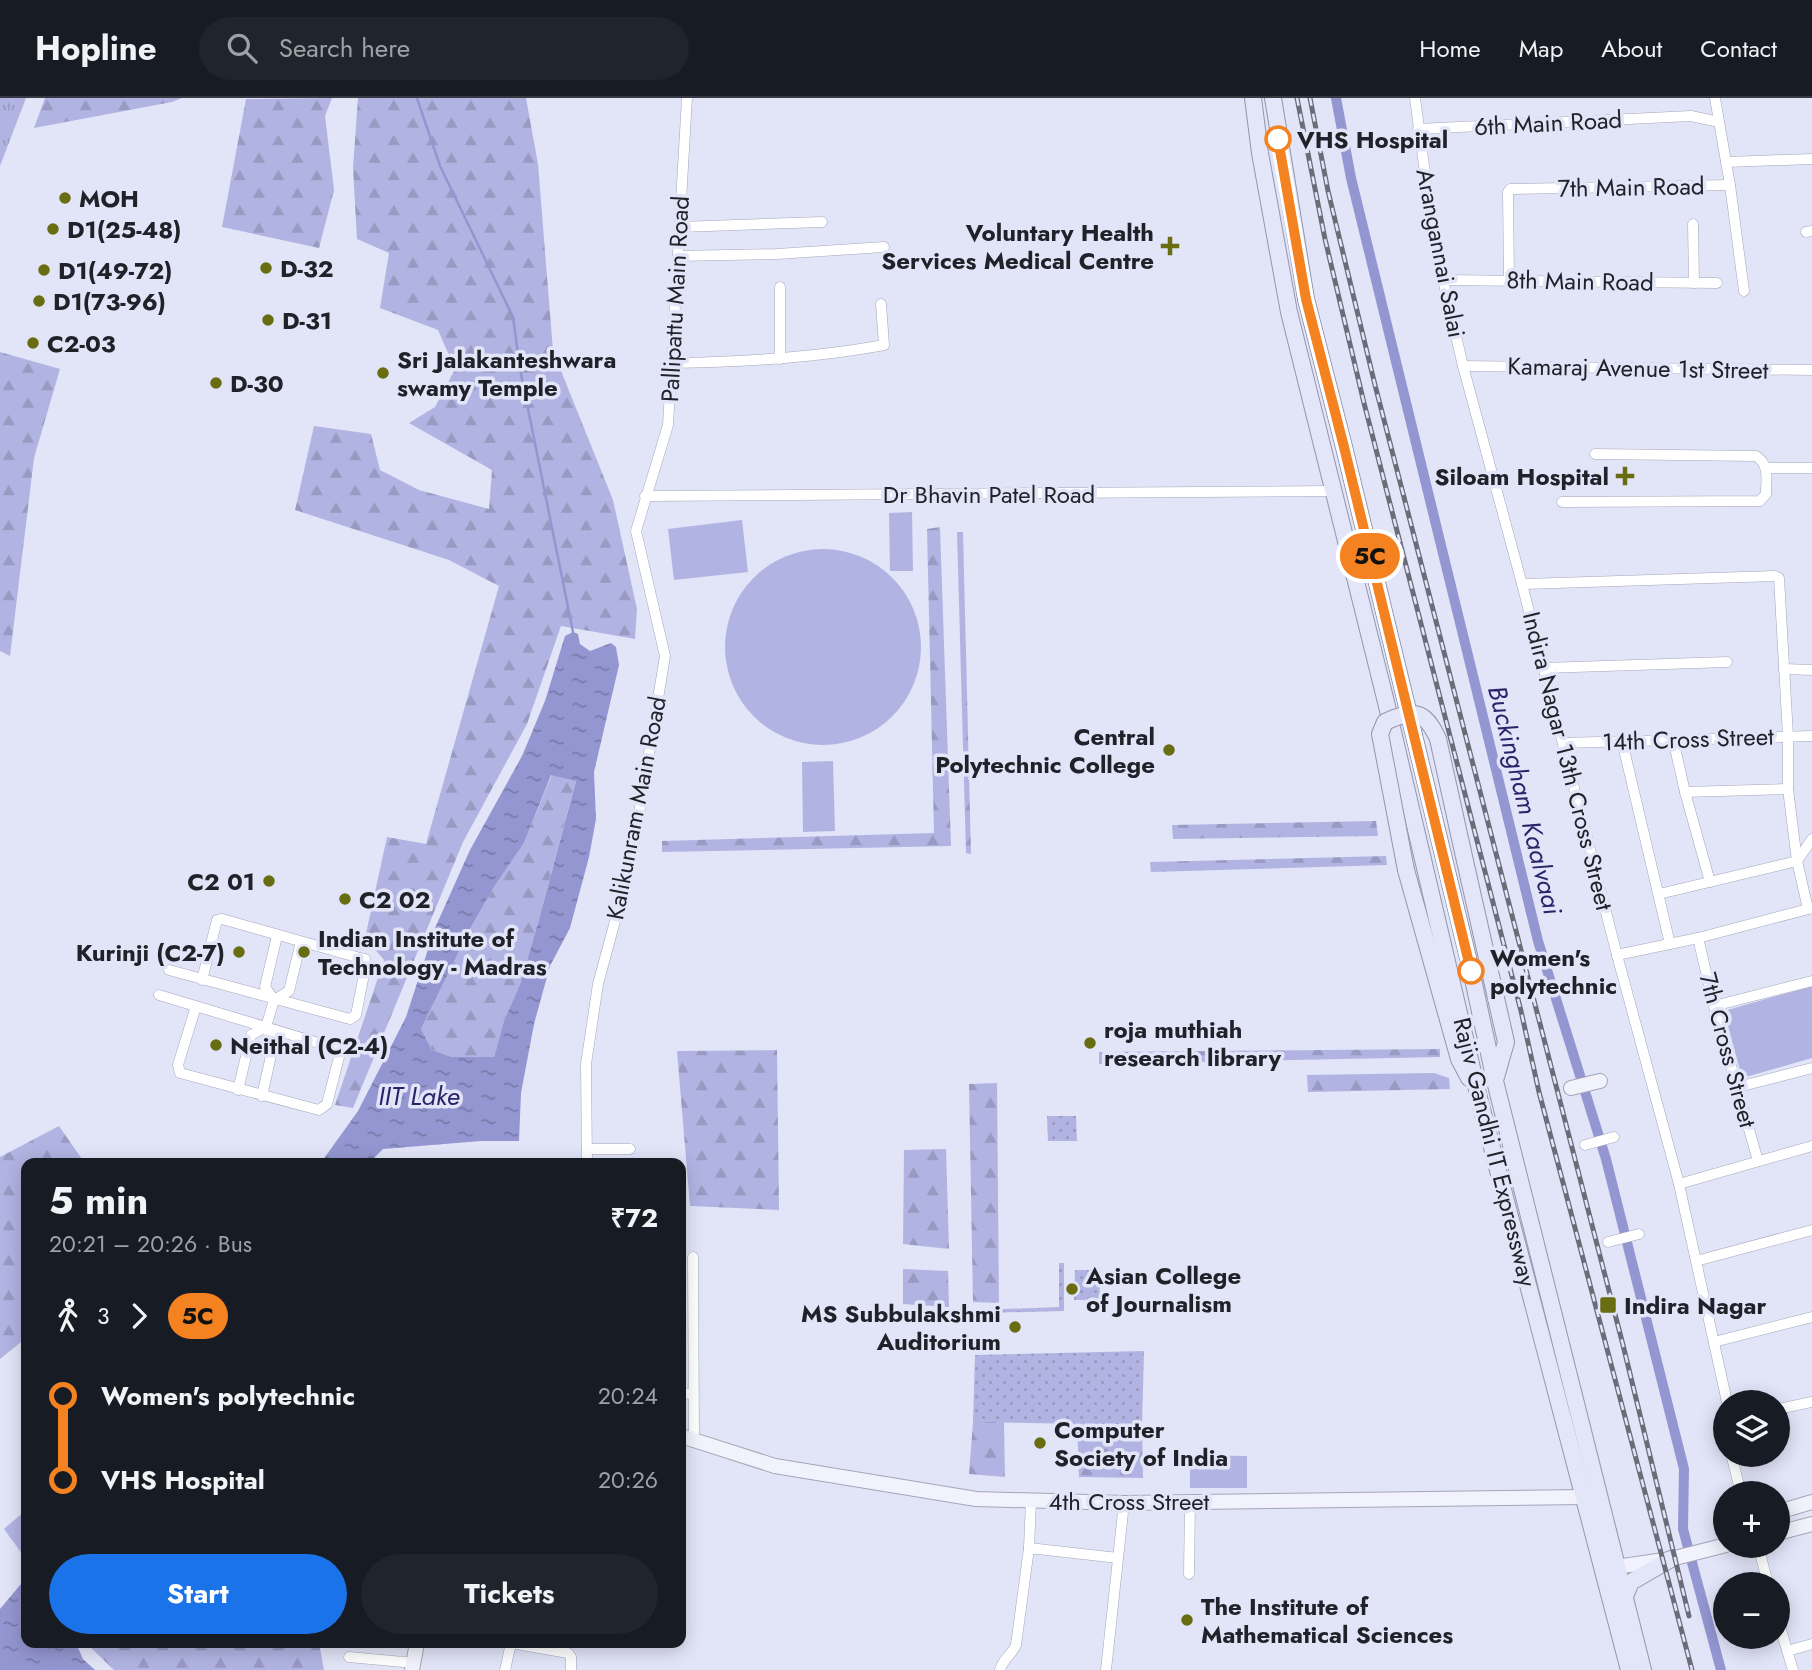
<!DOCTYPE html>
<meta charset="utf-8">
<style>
:root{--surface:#171b24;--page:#20242c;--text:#f1f3f6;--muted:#9ea1a6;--line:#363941;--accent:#1a73e8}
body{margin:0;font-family:Jost,sans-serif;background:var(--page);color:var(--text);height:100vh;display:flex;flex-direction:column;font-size:26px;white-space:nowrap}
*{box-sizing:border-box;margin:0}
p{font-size:23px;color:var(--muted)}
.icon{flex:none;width:38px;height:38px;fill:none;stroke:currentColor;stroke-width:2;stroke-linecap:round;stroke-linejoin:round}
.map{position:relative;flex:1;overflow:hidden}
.drawer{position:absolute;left:21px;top:1060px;width:665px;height:490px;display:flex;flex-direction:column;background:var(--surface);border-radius:14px;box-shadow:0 4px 18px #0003}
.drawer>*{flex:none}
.badge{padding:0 14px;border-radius:23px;font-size:24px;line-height:46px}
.buttons{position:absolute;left:1713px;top:1292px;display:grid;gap:14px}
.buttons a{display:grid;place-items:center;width:77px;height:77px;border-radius:50%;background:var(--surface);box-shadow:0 4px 18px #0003;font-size:35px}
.map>.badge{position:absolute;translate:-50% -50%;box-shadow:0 0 0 4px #fff}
.legs{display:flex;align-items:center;gap:10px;height:77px;padding:0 28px;font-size:23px}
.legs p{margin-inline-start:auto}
.overview{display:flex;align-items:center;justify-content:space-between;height:119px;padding:0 28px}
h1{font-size:38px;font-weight:700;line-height:52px}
.action{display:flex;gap:14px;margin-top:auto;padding:14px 28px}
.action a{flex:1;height:80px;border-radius:42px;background:var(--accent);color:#fff;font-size:28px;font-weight:700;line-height:80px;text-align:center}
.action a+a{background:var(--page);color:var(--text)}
ul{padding:0 28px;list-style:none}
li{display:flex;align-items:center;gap:24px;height:84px;font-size:26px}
li i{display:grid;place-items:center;width:10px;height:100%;margin:0 9px;background:currentColor}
li i::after{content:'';width:18px;height:18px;margin:-9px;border:5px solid;border-radius:50%;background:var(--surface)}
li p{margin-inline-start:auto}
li:first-child i{background:linear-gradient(#0000 50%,currentColor 0)}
li:last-child i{background:linear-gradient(currentColor 50%,#0000 0)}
header{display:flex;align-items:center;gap:42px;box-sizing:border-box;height:98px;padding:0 35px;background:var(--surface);border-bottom:2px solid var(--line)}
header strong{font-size:33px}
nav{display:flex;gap:38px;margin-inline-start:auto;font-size:24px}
.search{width:490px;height:63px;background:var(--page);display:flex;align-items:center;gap:18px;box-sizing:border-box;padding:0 24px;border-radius:38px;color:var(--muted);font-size:26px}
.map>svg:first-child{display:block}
</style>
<header>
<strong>Hopline</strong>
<div class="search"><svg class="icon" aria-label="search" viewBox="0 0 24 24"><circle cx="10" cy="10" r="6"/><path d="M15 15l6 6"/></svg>Search here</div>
<nav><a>Home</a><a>Map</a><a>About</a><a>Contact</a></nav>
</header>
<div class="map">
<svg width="1812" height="1572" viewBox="0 0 1812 1572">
<defs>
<pattern id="grass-dots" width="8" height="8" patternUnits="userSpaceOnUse" patternTransform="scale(1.75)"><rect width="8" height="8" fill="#b1b4e2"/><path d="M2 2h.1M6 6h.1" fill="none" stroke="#989ac2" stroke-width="1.8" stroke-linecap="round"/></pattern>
<pattern id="forest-firs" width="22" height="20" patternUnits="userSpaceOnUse" patternTransform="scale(1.75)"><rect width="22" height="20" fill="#b1b4e2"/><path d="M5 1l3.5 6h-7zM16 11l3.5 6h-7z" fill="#989ac2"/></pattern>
<pattern id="park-tufts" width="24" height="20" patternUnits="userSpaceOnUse" patternTransform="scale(1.75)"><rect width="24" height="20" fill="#b1b4e2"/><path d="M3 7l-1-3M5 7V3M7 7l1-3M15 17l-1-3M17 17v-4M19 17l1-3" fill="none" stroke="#989ac2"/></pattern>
<pattern id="water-ripples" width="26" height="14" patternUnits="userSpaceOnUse" patternTransform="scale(1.75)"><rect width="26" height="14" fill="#9496d1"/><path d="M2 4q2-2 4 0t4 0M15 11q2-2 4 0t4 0" fill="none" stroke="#787aaa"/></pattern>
</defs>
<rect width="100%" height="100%" fill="#e2e4f8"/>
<g fill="url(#grass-dots)">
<polygon points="1047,1018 1076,1018 1077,1043 1048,1043"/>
<polygon points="1059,1165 1064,1165 1064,1213 981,1215 981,1212 1059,1209"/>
<polygon points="1075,1172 1099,1172 1100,1202 1074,1202"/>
<polygon points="1144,1253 1142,1327 973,1324 975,1257"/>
</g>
<g fill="url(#forest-firs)">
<polygon points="45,0 182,0 172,4 34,30"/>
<polygon points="332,0 325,18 334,92 319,150 222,129 246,1"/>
<polygon points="358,0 526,0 538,66 553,253 613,402 637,511 635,541 561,528 527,626 463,744 353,1010 335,1007 384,862 365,840 387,739 426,746 499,488 449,462 295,412 314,328 371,336 380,372 419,392 489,411 492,372 409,325 435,309 455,271 438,232 380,210 389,155 357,141 353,70"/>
<polygon points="0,254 60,271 34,360 10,558 0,553"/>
<polygon points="940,429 951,748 662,754 662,743 934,735 927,431"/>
<polygon points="957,434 963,434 971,756 966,755"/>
<polygon points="552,676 576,682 538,825 520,886 504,923 494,959 452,959 432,952 421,931 470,831 494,789 524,745"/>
<polygon points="1376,723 1378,738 1173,741 1172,727"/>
<polygon points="1386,758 1387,767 1151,774 1150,764"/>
<polygon points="1440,951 1440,959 1099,966 1099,954"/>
<polygon points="777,952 779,1112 690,1108 677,953"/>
<polygon points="1434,975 1449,980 1450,991 1308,994 1307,977"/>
<polygon points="997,985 999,1205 973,1204 969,986"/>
<polygon points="59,1028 84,1064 89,1066 26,1066 26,1240 0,1261 0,1059"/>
<polygon points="946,1051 949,1151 903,1146 904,1052"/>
<polygon points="903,1171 948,1173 949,1209 903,1206"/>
<polygon points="973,1324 1004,1324 1005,1379 969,1376"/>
<polygon points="1077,1325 1142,1327 1143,1380 1079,1379"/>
<polygon points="26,1412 26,1461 4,1431"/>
<polygon points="86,1545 319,1545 324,1572 114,1572"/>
</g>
<polygon fill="url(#park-tufts)" points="0,0 26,0 0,68"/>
<g fill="#b1b4e2">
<polygon points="912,414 913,473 890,473 889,415"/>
<polygon points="742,422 748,474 674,482 668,431"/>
<circle cx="823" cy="549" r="98"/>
<polygon points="833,663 835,733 803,734 802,664"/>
<polygon points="1812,888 1812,960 1742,980 1724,913"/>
<polygon points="1190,1357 1247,1358 1247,1390 1190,1390"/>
</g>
<g fill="url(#water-ripples)" fill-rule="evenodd">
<path d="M573,534L578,536L580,546L590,553L611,545L616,549L619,567L594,674L596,721L589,759L570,830L550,868L534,926L521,995L519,1043H481L383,1051L368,1066H320L358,1013L406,919L435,830L470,752L522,658L545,603L565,538ZM551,677L576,683L538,825L520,886L504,923L494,959H452L432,952L421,931L470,831L494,789L524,745Z"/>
<polygon points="26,1480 26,1545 76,1545 83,1561 95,1572 0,1572 0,1511"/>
</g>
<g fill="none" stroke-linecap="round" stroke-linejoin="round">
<polyline stroke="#9496d1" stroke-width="2.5" points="417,0 440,68 513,219 520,271 573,534"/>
<polyline stroke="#9496d1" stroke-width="10" points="1336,0 1351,80 1538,843 1606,1061 1684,1371 1683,1431 1721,1572"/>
<defs>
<g id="street">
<polyline points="1415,0 1427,90 1443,182 1463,268 1522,486 1617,857 1679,1086 1727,1304"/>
<polyline points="1715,0 1730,87"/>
<polyline points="1418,31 1691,18 1719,24"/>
<polyline points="1726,64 1812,61"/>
<polyline points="1693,126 1694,185"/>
<polyline points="680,129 822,124"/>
<polyline points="1806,134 1812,133"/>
<polyline points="678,158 777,156 884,149"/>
<polyline points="1443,182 1717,185"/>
<polyline points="1509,182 1508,94 1510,91 1730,87 1744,193"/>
<polyline points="780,189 780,261"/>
<path d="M672,265C744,264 814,260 884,247L881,206"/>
<polyline points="1463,268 1812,272"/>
<polyline points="1766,370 1812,370"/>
<polyline points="645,398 1333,393"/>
<path d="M1562,404L1760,403L1766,396C1766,381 1770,367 1756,358L1595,356"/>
<polyline points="1522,486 1775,478 1779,480 1788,638 1788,691 1797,763 1808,811"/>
<polyline points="1544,570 1727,564"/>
<polyline points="1784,571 1812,572"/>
<polyline points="1673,641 1685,694 1710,784"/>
<polyline points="1622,643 1670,846"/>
<polyline points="1563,645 1812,638"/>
<polyline points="1685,694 1788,691"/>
<polyline points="1659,796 1797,763 1812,741"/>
<polyline points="1698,840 1714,908 1758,1063"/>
<polyline points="1617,857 1698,840 1812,810"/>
<polyline points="169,872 350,921 356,917 366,866 365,861 360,860 222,821 217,822 202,882"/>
<polyline points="159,897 335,950 339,959 327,1006 319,1012 180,975 178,967 196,908"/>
<polyline points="274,902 265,889 277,838"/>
<polyline points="1714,908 1812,883"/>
<polyline points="1738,989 1812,970"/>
<polyline points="238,992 251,937 266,929"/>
<polyline points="262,998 274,944 266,929 274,902 289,893 301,844"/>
<polyline points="1585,1047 1614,1039"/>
<polyline points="587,1051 630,1051"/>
<polyline points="587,1066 586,966 598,886 631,764 665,558 636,433 668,327 687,0"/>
<polyline points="1679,1086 1812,1048"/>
<polyline points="1608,1144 1639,1136"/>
<polyline points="693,1159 694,1342"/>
<polyline points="1696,1163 1812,1132"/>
<polyline points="1714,1244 1812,1219"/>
<polyline points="681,1295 692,1296"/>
<polyline points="1778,1311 1812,1304"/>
<polyline points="1731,1356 1741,1395"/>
<polyline points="1758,1447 1768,1486"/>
<polyline points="1029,1450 1031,1403"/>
<polyline points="1189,1476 1190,1404"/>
<polyline points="1778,1522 1793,1572"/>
<polyline points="511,1545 568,1555 571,1559 571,1572"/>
<polyline points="1787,1553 1812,1546"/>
<polyline points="349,1559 414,1565"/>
<polyline points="505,1572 511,1545"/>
<path d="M1000,1572C1003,1560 1012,1557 1016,1547L1029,1450L1118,1460"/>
<polyline points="1106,1572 1124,1405"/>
</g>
<g id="secondary">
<polyline points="1571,990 1600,983"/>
<polyline points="681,1338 775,1368 976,1401 1124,1405 1585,1399"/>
<polyline points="1778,1414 1812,1404"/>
<polyline points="1778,1435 1812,1426"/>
<polyline points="1609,1470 1671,1461 1726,1447"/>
<polyline points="412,1572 417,1545"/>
</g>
<g id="primary">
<polyline points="1253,0 1260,55 1289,214 1386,604 1479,1000 1629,1572"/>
<polyline points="1273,0 1306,201 1344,349 1471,872 1495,983 1643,1572"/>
<polyline points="1465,763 1506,944 1496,979"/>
<polyline points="1406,772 1459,961 1469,980"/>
<polyline points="1625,1498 1631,1484 1671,1461"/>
</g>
</defs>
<use href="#street" stroke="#a4a6b9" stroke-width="11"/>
<use href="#secondary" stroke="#a4a6b9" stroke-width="16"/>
<use href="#primary" stroke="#9395ac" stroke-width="18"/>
<use href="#street" stroke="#fff" stroke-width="10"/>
<use href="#secondary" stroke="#f1f2fb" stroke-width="14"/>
<use href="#primary" stroke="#e3e5f8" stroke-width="16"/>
<defs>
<g id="rail">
<polyline points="1297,0 1325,141 1364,305 1521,913 1539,994 1692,1572"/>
<polyline points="1310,0 1328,93 1375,287 1623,1247 1689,1518"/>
</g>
</defs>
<use href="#rail" stroke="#6a6c78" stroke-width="5"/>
<use href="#rail" stroke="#e2e4f8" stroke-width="2.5" stroke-dasharray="8" stroke-linecap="butt"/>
<defs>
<path id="primary-bridge" d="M1406,772L1380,636L1385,624C1414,611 1425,612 1438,641L1465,763"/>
</defs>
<use href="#primary-bridge" stroke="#9395ac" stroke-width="18" stroke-linecap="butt"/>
<use href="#primary-bridge" stroke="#e3e5f8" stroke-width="16"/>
</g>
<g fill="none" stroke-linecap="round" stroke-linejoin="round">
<defs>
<polyline id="line-1" points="1278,41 1306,201 1344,349 1471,873"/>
</defs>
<use href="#line-1" stroke="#fff" stroke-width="16"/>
<use href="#line-1" stroke="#f58220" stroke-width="10"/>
</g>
<g fill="#fff" stroke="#f58220" stroke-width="3.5">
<circle cx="1278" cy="41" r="12"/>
<circle cx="1471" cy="873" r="12"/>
</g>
<g fill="#676d10" stroke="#e2e4f8" stroke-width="2.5">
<circle cx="65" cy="100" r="7"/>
<circle cx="53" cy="131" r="7"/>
<path d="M1166.5 137.5h7v7h7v7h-7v7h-7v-7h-7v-7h7z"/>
<circle cx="266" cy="170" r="7"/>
<circle cx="44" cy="172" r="7"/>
<circle cx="39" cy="203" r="7"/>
<circle cx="268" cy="222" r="7"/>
<circle cx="33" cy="245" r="7"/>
<circle cx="383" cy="275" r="7"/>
<circle cx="216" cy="285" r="7"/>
<path d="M1621.5 367.5h7v7h7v7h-7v7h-7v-7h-7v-7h7z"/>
<circle cx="1169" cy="652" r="7"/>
<circle cx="269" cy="783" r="7"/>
<circle cx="345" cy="801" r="7"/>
<circle cx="239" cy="854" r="7"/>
<circle cx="304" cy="854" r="7"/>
<circle cx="1090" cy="945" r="7"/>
<circle cx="216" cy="947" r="7"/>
<circle cx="1072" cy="1191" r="7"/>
<rect x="1599" y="1198" width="18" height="18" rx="3.5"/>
<circle cx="1015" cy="1229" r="7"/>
<circle cx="1040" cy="1345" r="7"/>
<circle cx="1187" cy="1522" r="7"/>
</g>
<g text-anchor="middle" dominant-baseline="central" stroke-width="7" stroke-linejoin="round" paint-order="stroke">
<g font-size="24" fill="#212229" stroke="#e2e4f8">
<text transform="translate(1548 25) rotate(-3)">6th Main Road</text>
<text transform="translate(1631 89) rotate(-1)">7th Main Road</text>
<text transform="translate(1441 155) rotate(79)">Arangannai Salai</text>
<text transform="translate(1580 183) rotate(1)">8th Main Road</text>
<text transform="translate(675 201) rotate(-87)">Pallipattu Main Road</text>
<text transform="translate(1638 270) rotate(1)">Kamaraj Avenue 1st Street</text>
<text x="989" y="396">Dr Bhavin Patel Road</text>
<text transform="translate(1688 641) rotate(-2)">14th Cross Street</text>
<text transform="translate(1568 663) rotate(76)">Indira Nagar 13th Cross Street</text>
<text transform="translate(636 710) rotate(-79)">Kalikunram Main Road</text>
<text transform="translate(1728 952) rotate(75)">7th Cross Street</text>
<text transform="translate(1495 1054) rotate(76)">Rajiv Gandhi IT Expressway</text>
<text x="1129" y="1403">4th Cross Street</text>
</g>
<g font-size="24" font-weight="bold" fill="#212229" stroke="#e2e4f8" text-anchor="start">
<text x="1297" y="41">VHS Hospital</text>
<text x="1490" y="859">Women's<tspan x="1490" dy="28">polytechnic</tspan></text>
</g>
<g font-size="24" font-weight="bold" fill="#212229" stroke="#e2e4f8" text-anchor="start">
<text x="79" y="100">MOH</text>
<text x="67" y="131">D1(25-48)</text>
<text x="1154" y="134" text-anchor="end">Voluntary Health<tspan x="1154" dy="28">Services Medical Centre</tspan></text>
<text x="280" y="170">D-32</text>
<text x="58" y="172">D1(49-72)</text>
<text x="53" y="203">D1(73-96)</text>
<text x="282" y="222">D-31</text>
<text x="47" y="245">C2-03</text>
<text x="397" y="261">Sri Jalakanteshwara<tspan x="397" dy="28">swamy Temple</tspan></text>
<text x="230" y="285">D-30</text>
<text x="1609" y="378" text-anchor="end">Siloam Hospital</text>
<text x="1155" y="638" text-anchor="end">Central<tspan x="1155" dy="28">Polytechnic College</tspan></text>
<text x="255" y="783" text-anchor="end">C2 01</text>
<text x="359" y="801">C2 02</text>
<text x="318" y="840">Indian Institute of<tspan x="318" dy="28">Technology - Madras</tspan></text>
<text x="225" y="854" text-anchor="end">Kurinji (C2-7)</text>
<text x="1104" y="931">roja muthiah<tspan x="1104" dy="28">research library</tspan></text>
<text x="230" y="947">Neithal (C2-4)</text>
<text x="1086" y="1177">Asian College<tspan x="1086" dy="28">of Journalism</tspan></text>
<text x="1624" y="1207">Indira Nagar</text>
<text x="1001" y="1215" text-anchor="end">MS Subbulakshmi<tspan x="1001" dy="28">Auditorium</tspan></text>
<text x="1054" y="1331">Computer<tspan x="1054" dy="28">Society of India</tspan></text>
<text x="1201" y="1508">The Institute of<tspan x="1201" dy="28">Mathematical Sciences</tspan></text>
</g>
<g font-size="26" font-style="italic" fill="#2b2369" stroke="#e2e4f8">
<text transform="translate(1525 702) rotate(76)">Buckingham Kaalvaai</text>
<text x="419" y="998">IIT Lake</text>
</g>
</g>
</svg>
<div class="buttons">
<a><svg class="icon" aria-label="layers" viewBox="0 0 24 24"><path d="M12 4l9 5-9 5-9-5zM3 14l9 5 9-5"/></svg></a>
<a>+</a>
<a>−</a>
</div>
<b class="badge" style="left:1370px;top:458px;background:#f58220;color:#111">5C</b>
<section class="drawer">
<div class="overview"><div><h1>5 min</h1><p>20:21 – 20:26 · Bus</p></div><b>₹72</b></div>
<div class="legs"><svg class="icon" aria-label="walk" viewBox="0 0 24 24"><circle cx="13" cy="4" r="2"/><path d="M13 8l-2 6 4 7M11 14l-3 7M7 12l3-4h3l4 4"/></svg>3<svg class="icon" aria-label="forward" viewBox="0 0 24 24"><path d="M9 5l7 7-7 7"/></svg><b class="badge" style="background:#f58220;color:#111">5C</b></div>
<ul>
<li><i style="color:#f58220"></i><b>Women's polytechnic</b><p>20:24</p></li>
<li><i style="color:#f58220"></i><b>VHS Hospital</b><p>20:26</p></li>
</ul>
<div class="action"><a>Start</a><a>Tickets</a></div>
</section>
</div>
